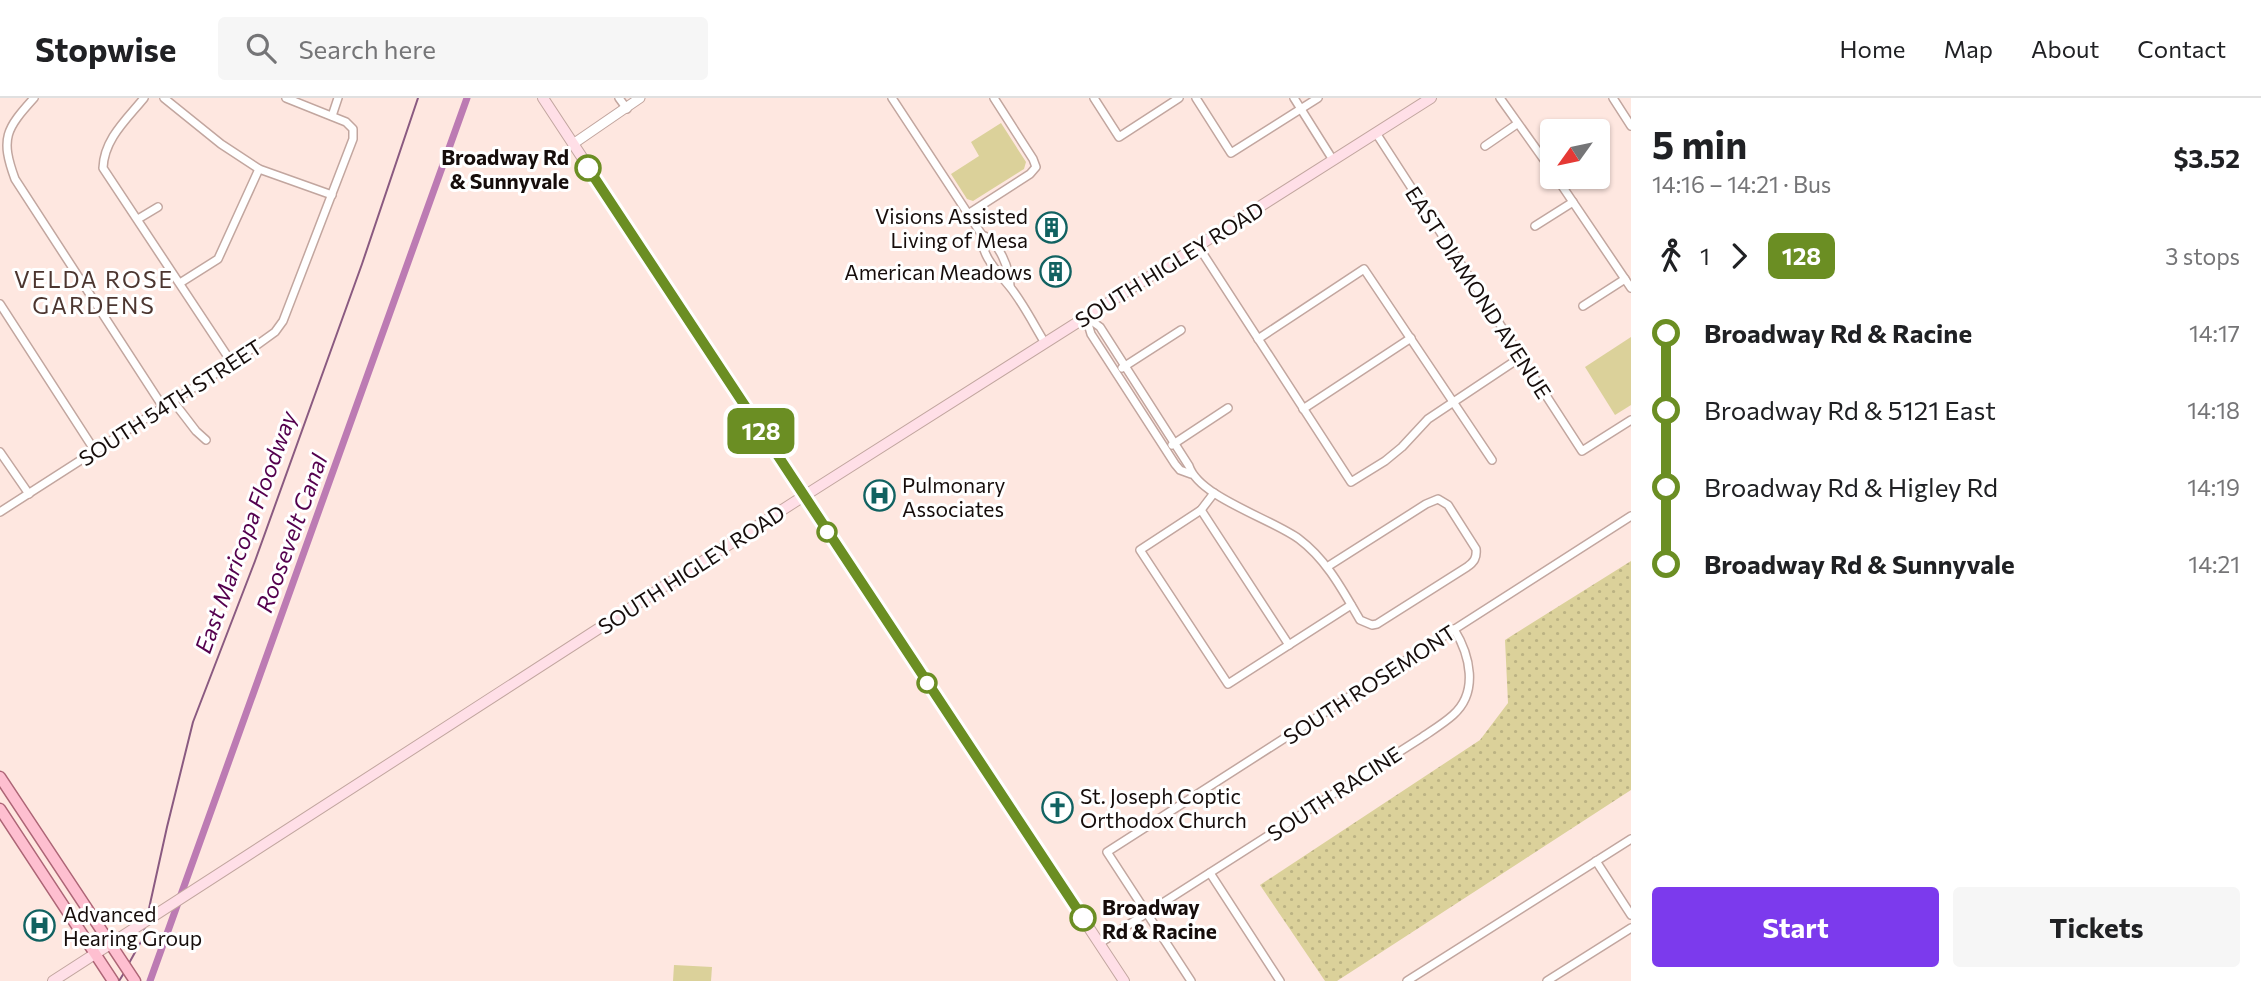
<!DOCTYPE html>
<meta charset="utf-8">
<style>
:root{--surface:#fff;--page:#f6f6f6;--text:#202124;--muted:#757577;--line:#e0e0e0;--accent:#7c3aed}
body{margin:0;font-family:Commissioner,sans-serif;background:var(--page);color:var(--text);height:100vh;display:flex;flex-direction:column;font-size:26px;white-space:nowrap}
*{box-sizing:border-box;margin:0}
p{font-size:23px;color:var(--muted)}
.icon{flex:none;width:38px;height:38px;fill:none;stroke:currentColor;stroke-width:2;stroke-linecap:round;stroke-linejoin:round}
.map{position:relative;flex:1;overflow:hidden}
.drawer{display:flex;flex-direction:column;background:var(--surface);width:630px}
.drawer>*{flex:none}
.badge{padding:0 14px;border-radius:10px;font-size:24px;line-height:46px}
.needle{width:46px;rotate:237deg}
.tools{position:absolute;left:1540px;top:21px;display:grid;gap:14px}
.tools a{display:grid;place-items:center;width:70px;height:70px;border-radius:7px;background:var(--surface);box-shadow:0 2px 5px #0004;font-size:35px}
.map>.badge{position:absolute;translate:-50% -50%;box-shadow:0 0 0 4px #fff}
.legs{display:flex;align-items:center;gap:10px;height:77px;padding:0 21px;font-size:23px}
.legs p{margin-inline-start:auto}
.summary{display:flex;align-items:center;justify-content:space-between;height:119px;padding:0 21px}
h1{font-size:38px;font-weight:700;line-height:52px}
.button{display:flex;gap:14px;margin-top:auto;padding:14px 21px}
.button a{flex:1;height:80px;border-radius:7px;background:var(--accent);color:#fff;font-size:28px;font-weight:700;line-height:80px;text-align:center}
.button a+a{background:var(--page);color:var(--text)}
ul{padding:0 21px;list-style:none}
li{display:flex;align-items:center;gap:24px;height:77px;font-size:26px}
li i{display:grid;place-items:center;width:10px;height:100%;margin:0 9px;background:currentColor}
li i::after{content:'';width:18px;height:18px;margin:-9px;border:5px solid;border-radius:50%;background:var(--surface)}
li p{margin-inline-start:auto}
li:first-child i{background:linear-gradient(#0000 50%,currentColor 0)}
li:last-child i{background:linear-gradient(currentColor 50%,#0000 0)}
header{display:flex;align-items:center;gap:42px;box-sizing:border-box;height:98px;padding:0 35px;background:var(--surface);border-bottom:2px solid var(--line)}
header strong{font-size:33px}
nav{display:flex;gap:38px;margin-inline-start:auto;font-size:24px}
.search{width:490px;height:63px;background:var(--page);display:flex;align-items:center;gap:18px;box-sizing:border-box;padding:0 24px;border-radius:7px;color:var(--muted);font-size:26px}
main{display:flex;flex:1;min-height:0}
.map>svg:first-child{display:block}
</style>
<header>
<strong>Stopwise</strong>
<div class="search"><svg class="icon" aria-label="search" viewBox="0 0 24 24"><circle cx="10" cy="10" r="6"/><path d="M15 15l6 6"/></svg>Search here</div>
<nav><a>Home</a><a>Map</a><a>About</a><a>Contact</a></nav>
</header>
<main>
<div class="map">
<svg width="1631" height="883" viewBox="0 0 1631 883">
<defs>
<pattern id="grass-dots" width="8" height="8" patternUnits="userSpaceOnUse" patternTransform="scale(1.75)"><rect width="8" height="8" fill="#dbd19a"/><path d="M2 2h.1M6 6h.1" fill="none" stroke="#bbb283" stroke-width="1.8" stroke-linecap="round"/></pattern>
</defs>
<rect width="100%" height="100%" fill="#fee7e0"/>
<polygon fill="url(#grass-dots)" points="1631,463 1631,692 1337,883 1325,883 1260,787 1480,642 1508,605 1505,542"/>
<g fill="#dbd19a">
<polygon points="1001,25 1026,64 1024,71 973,103 967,101 951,76 979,58 971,44"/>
<polygon points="1631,239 1631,307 1615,317 1585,269"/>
<polygon points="674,867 712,869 711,883 673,883"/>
</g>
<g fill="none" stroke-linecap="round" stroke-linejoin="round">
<g stroke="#8a5a81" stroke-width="2">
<polyline points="148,815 167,729 193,624 255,463 362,166 418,0"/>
<polyline points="128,867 143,840 145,827"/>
<polyline points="119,883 124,875"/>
</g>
<polyline stroke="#bc7bb3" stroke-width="7" points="150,883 467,0"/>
<defs>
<g id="minor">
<path d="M34,0C6,31 0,40 15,81L163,309"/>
<path d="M144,0C127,21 104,41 103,70L232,265"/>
<polyline points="164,0 221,46 259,71 332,97"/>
<polyline points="619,0 627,11"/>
<path d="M892,0L982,137C999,142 1010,172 1010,188"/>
<polyline points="1094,0 1119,39 1179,0"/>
<polyline points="1196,0 1231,55 1318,0"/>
<polyline points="1294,0 1333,62"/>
<polyline points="1500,0 1552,73"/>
<polyline points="1613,0 1631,28"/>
<polyline points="332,18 338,0"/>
<polyline points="1376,35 1582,353 1631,322"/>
<polyline points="1485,48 1517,26"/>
<polyline points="1556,79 1631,190"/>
<polyline points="968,116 1030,76 1036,69 1033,61 994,0"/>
<polyline points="138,121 158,109"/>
<polyline points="1535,128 1573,104"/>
<path d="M982,137C980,157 998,174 1010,189C1023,205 1034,227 1045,245"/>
<polyline points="1198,148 1351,384 1385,363 1402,349 1428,321 1521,259"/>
<polyline points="180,185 218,161 259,71"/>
<polyline points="0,206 95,353"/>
<polyline points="1583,208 1625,181"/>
<path d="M1086,219L1100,229L1189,368C1199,399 1272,421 1299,441C1327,462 1343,493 1360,522L1372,527L1377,526L1467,469C1474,464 1477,460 1476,451L1448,407L1438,401L1426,406L1327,469"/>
<polyline points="1086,219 1091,236 1175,366 1180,372 1191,376"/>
<polyline points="1258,241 1364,171 1492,362"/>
<polyline points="1122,270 1181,232"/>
<polyline points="173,303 196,333 206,342"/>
<polyline points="1303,311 1411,240"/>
<polyline points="1172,347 1228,310"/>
<polyline points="0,354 29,396"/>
<polyline points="1214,395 1201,412 1140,452 1228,586 1351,507"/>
<polyline points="1201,412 1289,547"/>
<polyline points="0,414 232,265 275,234 283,223 353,41 353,31 346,24 286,0"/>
<polyline points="1596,763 1631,817"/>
<polyline points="1210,775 1280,883"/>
<path d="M1100,845L1421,640C1431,633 1443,626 1453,617C1479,594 1470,557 1454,531"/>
<polyline points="1191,883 1107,754 1631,418"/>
<polyline points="1407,883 1631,741"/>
<polyline points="1547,883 1631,830"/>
</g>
<polyline id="tertiary" points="573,46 640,0"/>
<g id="secondary">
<polyline points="543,0 1124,883"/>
<polyline points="53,883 793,405 1431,0"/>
</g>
<g id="primary">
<polyline points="0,679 135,883"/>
<polyline points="0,711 113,883"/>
</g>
</defs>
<use href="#minor" stroke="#c2a69f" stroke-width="10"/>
<use href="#tertiary" stroke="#c2a69f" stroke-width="11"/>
<use href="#secondary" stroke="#c2a69f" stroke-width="12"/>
<use href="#primary" stroke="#ad6576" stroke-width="13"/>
<use href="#minor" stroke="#fff" stroke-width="7"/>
<use href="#tertiary" stroke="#fff" stroke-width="9"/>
<use href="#secondary" stroke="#ffdfe7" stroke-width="10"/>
<use href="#primary" stroke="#febfd0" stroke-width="10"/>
</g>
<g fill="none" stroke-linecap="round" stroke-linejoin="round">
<defs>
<polyline id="line-1" points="588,70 1083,820"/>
</defs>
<use href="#line-1" stroke="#fff" stroke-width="16"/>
<use href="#line-1" stroke="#6b8e23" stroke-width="10"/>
</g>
<defs>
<symbol id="building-ring" viewBox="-11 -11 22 22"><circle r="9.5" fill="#fff" stroke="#116261" stroke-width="1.5"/><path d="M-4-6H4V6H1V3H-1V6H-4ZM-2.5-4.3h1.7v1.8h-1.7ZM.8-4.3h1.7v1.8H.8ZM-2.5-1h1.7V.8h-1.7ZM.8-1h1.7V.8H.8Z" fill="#116261"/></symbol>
<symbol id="hospital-ring" viewBox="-11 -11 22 22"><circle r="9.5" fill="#fff" stroke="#116261" stroke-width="1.5"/><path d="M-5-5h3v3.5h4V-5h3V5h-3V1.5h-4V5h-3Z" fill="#116261"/></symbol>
<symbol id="church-ring" viewBox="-11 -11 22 22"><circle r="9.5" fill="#fff" stroke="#116261" stroke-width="1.5"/><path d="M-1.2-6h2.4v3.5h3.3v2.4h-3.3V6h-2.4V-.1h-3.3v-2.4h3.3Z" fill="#116261"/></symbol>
</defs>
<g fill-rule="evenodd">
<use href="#building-ring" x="1034" y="112" width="35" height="35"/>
<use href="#building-ring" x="1038" y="156" width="35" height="35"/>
<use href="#hospital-ring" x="862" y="380" width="35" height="35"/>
<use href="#church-ring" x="1040" y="692" width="35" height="35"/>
<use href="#hospital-ring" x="22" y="810" width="35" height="35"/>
</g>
<g fill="#fff" stroke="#6b8e23" stroke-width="3.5">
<circle cx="588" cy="70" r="12"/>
<circle cx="827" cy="434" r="9"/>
<circle cx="927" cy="585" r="9"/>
<circle cx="1083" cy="820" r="12"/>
</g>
<g text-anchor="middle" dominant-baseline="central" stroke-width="6" stroke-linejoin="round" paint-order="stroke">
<g font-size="21" font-weight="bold" fill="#160d0b" stroke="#fff" text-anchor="end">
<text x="569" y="58">Broadway Rd<tspan x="569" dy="24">&amp; Sunnyvale</tspan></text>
<text x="1102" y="808" text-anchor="start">Broadway<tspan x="1102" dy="24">Rd &amp; Racine</tspan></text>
</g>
<g font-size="21" fill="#160d0b" stroke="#fff" text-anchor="start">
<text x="1028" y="117" text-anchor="end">Visions Assisted<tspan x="1028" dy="24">Living of Mesa</tspan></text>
<text x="1032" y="173" text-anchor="end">American Meadows</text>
<text x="902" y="386">Pulmonary<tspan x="902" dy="24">Associates</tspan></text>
<text x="1080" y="697">St. Joseph Coptic<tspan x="1080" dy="24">Orthodox Church</tspan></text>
<text x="63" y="815">Advanced<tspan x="63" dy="24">Hearing Group</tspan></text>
</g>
<g font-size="21" fill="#160d0b" stroke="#fff">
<text transform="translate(1169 166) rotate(-32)">SOUTH HIGLEY ROAD</text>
<text transform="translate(1479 194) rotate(57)">EAST DIAMOND AVENUE</text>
<text transform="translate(170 304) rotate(-33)">SOUTH 54TH STREET</text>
<text transform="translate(691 471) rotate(-33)">SOUTH HIGLEY ROAD</text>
<text transform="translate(1369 586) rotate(-33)">SOUTH ROSEMONT</text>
<text transform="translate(1334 695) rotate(-33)">SOUTH RACINE</text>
</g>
<g font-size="23" letter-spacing="2" fill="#4c3630" stroke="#fff">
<text x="94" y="181">VELDA ROSE<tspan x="94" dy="26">GARDENS</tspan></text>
</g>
<g font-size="23" font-style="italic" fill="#54004e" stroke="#fff">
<text transform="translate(245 434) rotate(-70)">East Maricopa Floodway</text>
<text transform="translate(291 435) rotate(-70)">Roosevelt Canal</text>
</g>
</g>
</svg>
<div class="tools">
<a><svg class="needle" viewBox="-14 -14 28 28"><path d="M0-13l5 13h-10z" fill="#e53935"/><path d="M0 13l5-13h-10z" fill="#757577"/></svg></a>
</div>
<b class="badge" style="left:761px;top:333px;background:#6b8e23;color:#fff">128</b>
</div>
<section class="drawer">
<div class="summary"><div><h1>5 min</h1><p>14:16 – 14:21 · Bus</p></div><b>$3.52</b></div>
<div class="legs"><svg class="icon" aria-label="walk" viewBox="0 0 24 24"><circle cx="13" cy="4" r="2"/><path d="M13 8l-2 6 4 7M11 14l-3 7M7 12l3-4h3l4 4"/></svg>1<svg class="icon" aria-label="forward" viewBox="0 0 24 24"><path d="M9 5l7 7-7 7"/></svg><b class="badge" style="background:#6b8e23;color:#fff">128</b><p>3 stops</p></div>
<ul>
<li><i style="color:#6b8e23"></i><b>Broadway Rd &amp; Racine</b><p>14:17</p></li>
<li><i style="color:#6b8e23"></i><span>Broadway Rd &amp; 5121 East</span><p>14:18</p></li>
<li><i style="color:#6b8e23"></i><span>Broadway Rd &amp; Higley Rd</span><p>14:19</p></li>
<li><i style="color:#6b8e23"></i><b>Broadway Rd &amp; Sunnyvale</b><p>14:21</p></li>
</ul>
<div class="button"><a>Start</a><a>Tickets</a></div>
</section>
</main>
